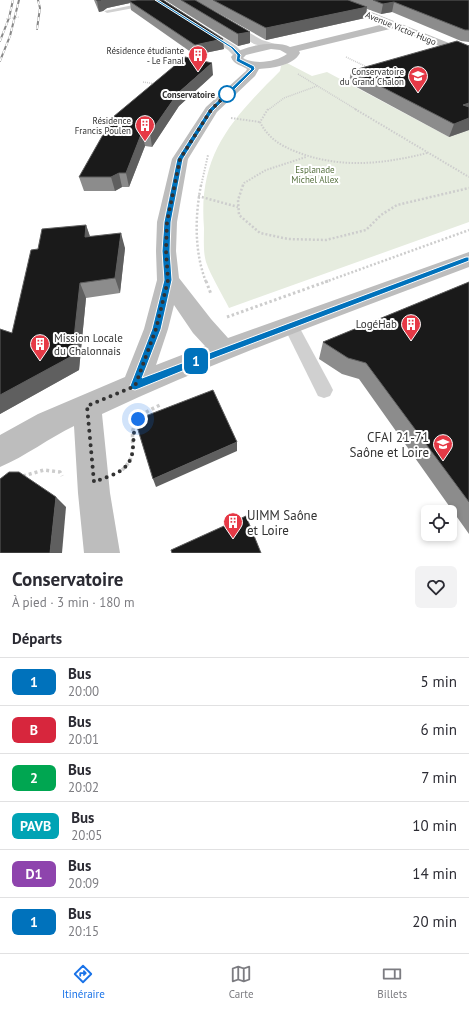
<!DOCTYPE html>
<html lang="fr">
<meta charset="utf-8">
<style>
:root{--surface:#fff;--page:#f2f2f3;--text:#2b2b33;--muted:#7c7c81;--line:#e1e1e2;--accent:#1a73e8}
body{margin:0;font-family:"PT Sans",sans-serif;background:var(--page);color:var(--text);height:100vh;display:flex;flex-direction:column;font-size:15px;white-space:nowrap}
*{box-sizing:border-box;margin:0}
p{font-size:13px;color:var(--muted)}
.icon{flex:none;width:22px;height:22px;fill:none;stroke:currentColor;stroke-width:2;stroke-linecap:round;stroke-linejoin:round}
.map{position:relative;height:553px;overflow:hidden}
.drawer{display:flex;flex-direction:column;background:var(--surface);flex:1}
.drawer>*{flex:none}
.badge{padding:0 8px;border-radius:6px;font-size:14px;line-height:26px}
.fabs{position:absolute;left:421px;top:505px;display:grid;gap:8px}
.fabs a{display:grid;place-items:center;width:36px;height:36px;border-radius:6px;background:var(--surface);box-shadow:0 2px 6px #0003;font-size:20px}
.you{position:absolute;width:20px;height:20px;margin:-10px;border:3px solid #fff;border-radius:50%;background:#1a73e8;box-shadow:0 0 0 6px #1a73e833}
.map>.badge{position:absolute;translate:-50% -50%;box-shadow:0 0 0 2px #fff}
h2{padding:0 12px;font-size:15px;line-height:36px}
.round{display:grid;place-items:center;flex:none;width:42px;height:42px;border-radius:6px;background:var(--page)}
.overview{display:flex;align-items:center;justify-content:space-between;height:68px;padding:0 12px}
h1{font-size:19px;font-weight:800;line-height:30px}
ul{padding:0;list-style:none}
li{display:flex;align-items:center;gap:12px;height:48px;padding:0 12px;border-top:1px solid var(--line)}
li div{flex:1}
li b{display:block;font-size:15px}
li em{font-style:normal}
li .badge{min-width:44px;font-weight:700;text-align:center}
.dock{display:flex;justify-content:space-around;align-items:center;height:56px;border-top:1px solid var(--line);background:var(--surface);font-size:11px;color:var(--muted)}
.dock a{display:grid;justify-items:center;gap:2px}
.dock .on{color:var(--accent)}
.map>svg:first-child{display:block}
</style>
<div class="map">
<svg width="469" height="553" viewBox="0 0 469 553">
<rect width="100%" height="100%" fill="#fff"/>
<path fill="#e6ecdf" d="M287,63L312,76L327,72L449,137L469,130V222L229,308C222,294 211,276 206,262C203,252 204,239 204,228C198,155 231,120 280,71L281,66Z"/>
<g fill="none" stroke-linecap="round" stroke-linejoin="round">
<polyline stroke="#cdcdcd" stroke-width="1" stroke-dasharray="1 1" stroke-linecap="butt" points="6,19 19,17"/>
<g stroke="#cdcdcd" stroke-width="1.5" stroke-dasharray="1 1" stroke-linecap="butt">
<polyline points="346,57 369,68"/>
<polyline points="298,74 357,110"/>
<polyline points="143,82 156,84"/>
<polyline points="268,110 284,98 317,86"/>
</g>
<g stroke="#cdcdcd" stroke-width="2" stroke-dasharray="1.5 1.5" stroke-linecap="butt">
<path d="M268,109L260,122C268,138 281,146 297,152C340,169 384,164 427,153"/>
<polyline points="355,109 469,177"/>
<polyline points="231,118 260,122"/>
<polyline points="95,133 107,134"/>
<polyline points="201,186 208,155"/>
<polyline points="243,186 244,183 266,170 306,157"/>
</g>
<g stroke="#cdcdcd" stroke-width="2.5" stroke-dasharray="2 2" stroke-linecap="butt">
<path d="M201,185C195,216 194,251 206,282"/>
<polyline points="243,185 238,200 239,215 260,233 288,239 326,240 366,230 381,215 397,205 469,188"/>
<polyline points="198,196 238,207"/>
<polyline points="325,282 469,230"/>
</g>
<g stroke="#cdcdcd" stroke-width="3" stroke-dasharray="2.5 2.5" stroke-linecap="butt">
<polyline points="206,281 211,294"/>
<polyline points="227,317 328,281"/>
</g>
<g stroke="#cdcdcd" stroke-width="3.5" stroke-dasharray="3 3" stroke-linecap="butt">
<path d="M122,470C142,453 125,435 138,419C144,412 154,408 162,404"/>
<polyline points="23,476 44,470 60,472 62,476"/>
</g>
<g fill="#d0d0d0" fill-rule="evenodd">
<polygon points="148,2 151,4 150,5 107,13 104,11"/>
<polygon points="291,319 296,321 330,384 333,390 330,396 324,398 318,396 283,325 286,321"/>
</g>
<g fill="#d0d0d0" fill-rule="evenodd">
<polygon points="153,0 163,0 236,46 245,55 243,57 235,57 228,50"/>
<polygon points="182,0 192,0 262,40 275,44 277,46 271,49 254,44"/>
</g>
<path fill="#bdbdbd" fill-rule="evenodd" d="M329,0H341L469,51V58L394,28L299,51L300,53C293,66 272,68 259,69L255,76L217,112L188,159L177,222L176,251L179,278L211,319L228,338L469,252V267C346,314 221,358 102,414L110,493L120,553H84L78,493L74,426C49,438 26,456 0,467V435L38,414L125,377L144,329L157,280L156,251L157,222L172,159L206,107L246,71L247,69C241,65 234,65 231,57C240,45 278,40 290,47L384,24L330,2ZM271,49L280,50L287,54C276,62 255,65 243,58L246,55ZM174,305L193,333L205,346L156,365L168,329Z"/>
<defs>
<g id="rail">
<polyline points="37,29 40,8 38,0"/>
<polyline points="0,41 9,18 13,0"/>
<polyline points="0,61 10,36 19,0"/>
</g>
</defs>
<use href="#rail" stroke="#888" stroke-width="2"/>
<use href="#rail" stroke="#fff" stroke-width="1.5" stroke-dasharray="4" stroke-linecap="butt"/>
</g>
<g fill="#8c8c8c">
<polygon points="94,0 163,0 224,49 195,55 131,10 130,3 107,8 103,11 99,12"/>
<polygon points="165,0 469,0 469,42 461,41 392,12 381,14 367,9 365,18 266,40 204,5 250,32 250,43 238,46"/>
<polygon points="469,45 469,130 449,137 349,83 351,71"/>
<polygon points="213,75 179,106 152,147 145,146 129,187 122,187 115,191 84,191 79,177"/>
<polygon points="86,225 90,236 125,248 120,293 86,298 79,370 0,414 0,329 12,333 38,249"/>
<polygon points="469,282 469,534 359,379 342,374 319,359 323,342"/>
</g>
<g fill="#5f5f5f">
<polygon points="102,0 145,0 129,1 130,3 107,8 103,11 99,12 97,1"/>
<polygon points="394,2 392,12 381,14 383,4"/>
<polygon points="367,7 365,18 266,40 266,28"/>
<polygon points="250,32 250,43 238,46 238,34"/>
<polygon points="223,39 224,49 195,55 195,45"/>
<polygon points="212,63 213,75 179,106 152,147 150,133 178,93"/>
<polygon points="469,103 469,114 463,105"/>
<polygon points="469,118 469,130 449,137 454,124"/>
<polygon points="142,132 145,146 129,187 126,173"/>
<polygon points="119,173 122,187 115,191 111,177"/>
<polygon points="86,225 91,240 85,237"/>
<polygon points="121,233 125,248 120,293 115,278"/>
<polygon points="80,283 86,298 79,370 0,414 0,395"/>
<polygon points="237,442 237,451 156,487 153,479"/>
<polygon points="56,497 66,507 62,553 50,553"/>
</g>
<g fill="#1a1a1a" stroke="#5f5f5f">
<polygon points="96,0 102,0 101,1 97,1"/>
<polygon points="137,0 163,0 223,39 195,45 129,1"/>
<polygon points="181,0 195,0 250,32 238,34"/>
<polygon points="213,0 348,0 367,7 266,28"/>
<polygon points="373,0 469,0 469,30 465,30 394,2 383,4"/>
<polygon points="457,41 469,46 469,103 463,105 469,107 469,118 454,124 351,71"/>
<polygon points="185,57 212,63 178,93 150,133 142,132 126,173 119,173 111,177 79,177 113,117"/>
<polygon points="86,225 85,237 121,233 115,278 80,283 72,356 0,395 0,329 12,333 31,250 38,249 42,229"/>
<polygon points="469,282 469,502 366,363 348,358 323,342"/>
<polygon points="213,390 237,442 153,479 135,420"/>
<polygon points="9,472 19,472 56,497 50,553 0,553 0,479"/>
<polygon points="246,516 261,553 172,553 171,550"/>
</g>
<polygon fill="#0072bc" stroke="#fff" points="155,0 158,0 233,47 241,55 240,59 254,66 255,69 213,111 183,159 171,222 170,251 172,280 161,329 142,378 466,257 469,257 469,261 217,357 138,389 135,390 131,389 130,386 152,329 164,280 162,251 164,222 177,159 209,109 251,69 236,61 237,55 231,48"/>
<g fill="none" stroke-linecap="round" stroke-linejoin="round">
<path stroke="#333" stroke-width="4" stroke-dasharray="0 7.2" d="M138,419C133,429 134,436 133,447C132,472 113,474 94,482L87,406L135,386L156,329L168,280L166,251L167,222L180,159L211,110L227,94"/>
</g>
<defs>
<symbol id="building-pin" viewBox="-11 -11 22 30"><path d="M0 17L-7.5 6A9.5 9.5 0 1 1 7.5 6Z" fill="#e63946" stroke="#fff"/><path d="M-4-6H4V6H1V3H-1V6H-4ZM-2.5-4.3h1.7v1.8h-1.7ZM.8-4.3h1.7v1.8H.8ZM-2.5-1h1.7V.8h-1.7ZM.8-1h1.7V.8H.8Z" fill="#fff"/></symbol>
<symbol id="university-pin" viewBox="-11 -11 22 30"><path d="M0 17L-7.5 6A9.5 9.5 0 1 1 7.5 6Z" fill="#e63946" stroke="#fff"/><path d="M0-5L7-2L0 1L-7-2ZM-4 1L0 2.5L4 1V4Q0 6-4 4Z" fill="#fff"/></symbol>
</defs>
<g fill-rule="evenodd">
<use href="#building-pin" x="187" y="44" width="22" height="30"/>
<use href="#university-pin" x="407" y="65" width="22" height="30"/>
<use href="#building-pin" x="134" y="114" width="22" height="30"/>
<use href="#building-pin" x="400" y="313" width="22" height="30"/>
<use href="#building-pin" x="29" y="333" width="22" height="30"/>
<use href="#university-pin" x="432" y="433" width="22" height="30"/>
<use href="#building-pin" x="222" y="511" width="22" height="30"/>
</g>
<circle fill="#fff" stroke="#0072bc" stroke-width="2" cx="227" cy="94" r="8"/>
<g text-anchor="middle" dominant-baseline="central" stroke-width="4" stroke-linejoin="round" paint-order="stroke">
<g font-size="9" fill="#333" stroke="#fff">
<text transform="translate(401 28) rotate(22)">Avenue Victor Hugo</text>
</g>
<g font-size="9" fill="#333" stroke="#fff" text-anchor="end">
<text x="184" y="50">Résidence étudiante<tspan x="184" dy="10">- Le Fanal</tspan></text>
<text x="404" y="71">Conservatoire<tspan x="404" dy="10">du Grand Chalon</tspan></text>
<text x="131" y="120">Résidence<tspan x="131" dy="10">Francis Poulen</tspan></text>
</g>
<g font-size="9" font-weight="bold" fill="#333" stroke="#fff" text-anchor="end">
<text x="215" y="94">Conservatoire</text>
</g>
<g font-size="9" fill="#56703f" stroke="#fff">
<text x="315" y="169">Esplanade<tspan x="315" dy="10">Michel Allex</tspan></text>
</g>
<g font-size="11" fill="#333" stroke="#fff" text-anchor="end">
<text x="397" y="324">LogéHab</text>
<text x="54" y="338" text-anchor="start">Mission Locale<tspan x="54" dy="13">du Chalonnais</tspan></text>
</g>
<g font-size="13" fill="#333" stroke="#fff" text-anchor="end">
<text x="429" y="437">CFAI 21-71<tspan x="429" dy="15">Saône et Loire</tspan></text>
<text x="247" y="515" text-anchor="start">UIMM Saône<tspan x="247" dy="15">et Loire</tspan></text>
</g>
</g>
</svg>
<div class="fabs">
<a><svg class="icon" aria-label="locate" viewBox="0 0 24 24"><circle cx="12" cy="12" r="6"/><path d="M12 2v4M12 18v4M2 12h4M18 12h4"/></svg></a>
</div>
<div class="you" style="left:138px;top:419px"></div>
<b class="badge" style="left:196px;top:361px;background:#0072bc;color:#fff">1</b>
</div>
<section class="drawer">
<div class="overview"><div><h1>Conservatoire</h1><p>À pied · 3 min · 180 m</p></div><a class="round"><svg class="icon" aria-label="heart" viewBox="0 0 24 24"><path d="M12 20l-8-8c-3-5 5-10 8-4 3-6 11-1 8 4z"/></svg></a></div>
<h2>Départs</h2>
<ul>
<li><span class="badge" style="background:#0072bc;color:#fff">1</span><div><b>Bus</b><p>20:00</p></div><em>5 min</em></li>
<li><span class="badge" style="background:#d7263d;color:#fff">B</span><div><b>Bus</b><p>20:01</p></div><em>6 min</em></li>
<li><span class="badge" style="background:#00a651;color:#fff">2</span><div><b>Bus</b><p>20:02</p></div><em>7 min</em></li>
<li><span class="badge" style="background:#00a3b4;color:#fff">PAVB</span><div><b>Bus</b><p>20:05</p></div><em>10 min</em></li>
<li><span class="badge" style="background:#8e44ad;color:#fff">D1</span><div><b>Bus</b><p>20:09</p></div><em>14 min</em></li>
<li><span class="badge" style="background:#0072bc;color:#fff">1</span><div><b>Bus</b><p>20:15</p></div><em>20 min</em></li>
</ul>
</section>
<nav class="dock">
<a class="on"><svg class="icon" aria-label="directions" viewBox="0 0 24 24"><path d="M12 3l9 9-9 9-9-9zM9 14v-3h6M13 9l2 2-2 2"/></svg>Itinéraire</a>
<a><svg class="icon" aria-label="map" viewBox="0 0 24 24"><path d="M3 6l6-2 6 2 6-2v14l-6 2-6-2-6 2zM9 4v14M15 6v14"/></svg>Carte</a>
<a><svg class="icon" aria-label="tickets" viewBox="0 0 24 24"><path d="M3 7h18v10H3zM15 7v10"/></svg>Billets</a>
</nav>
